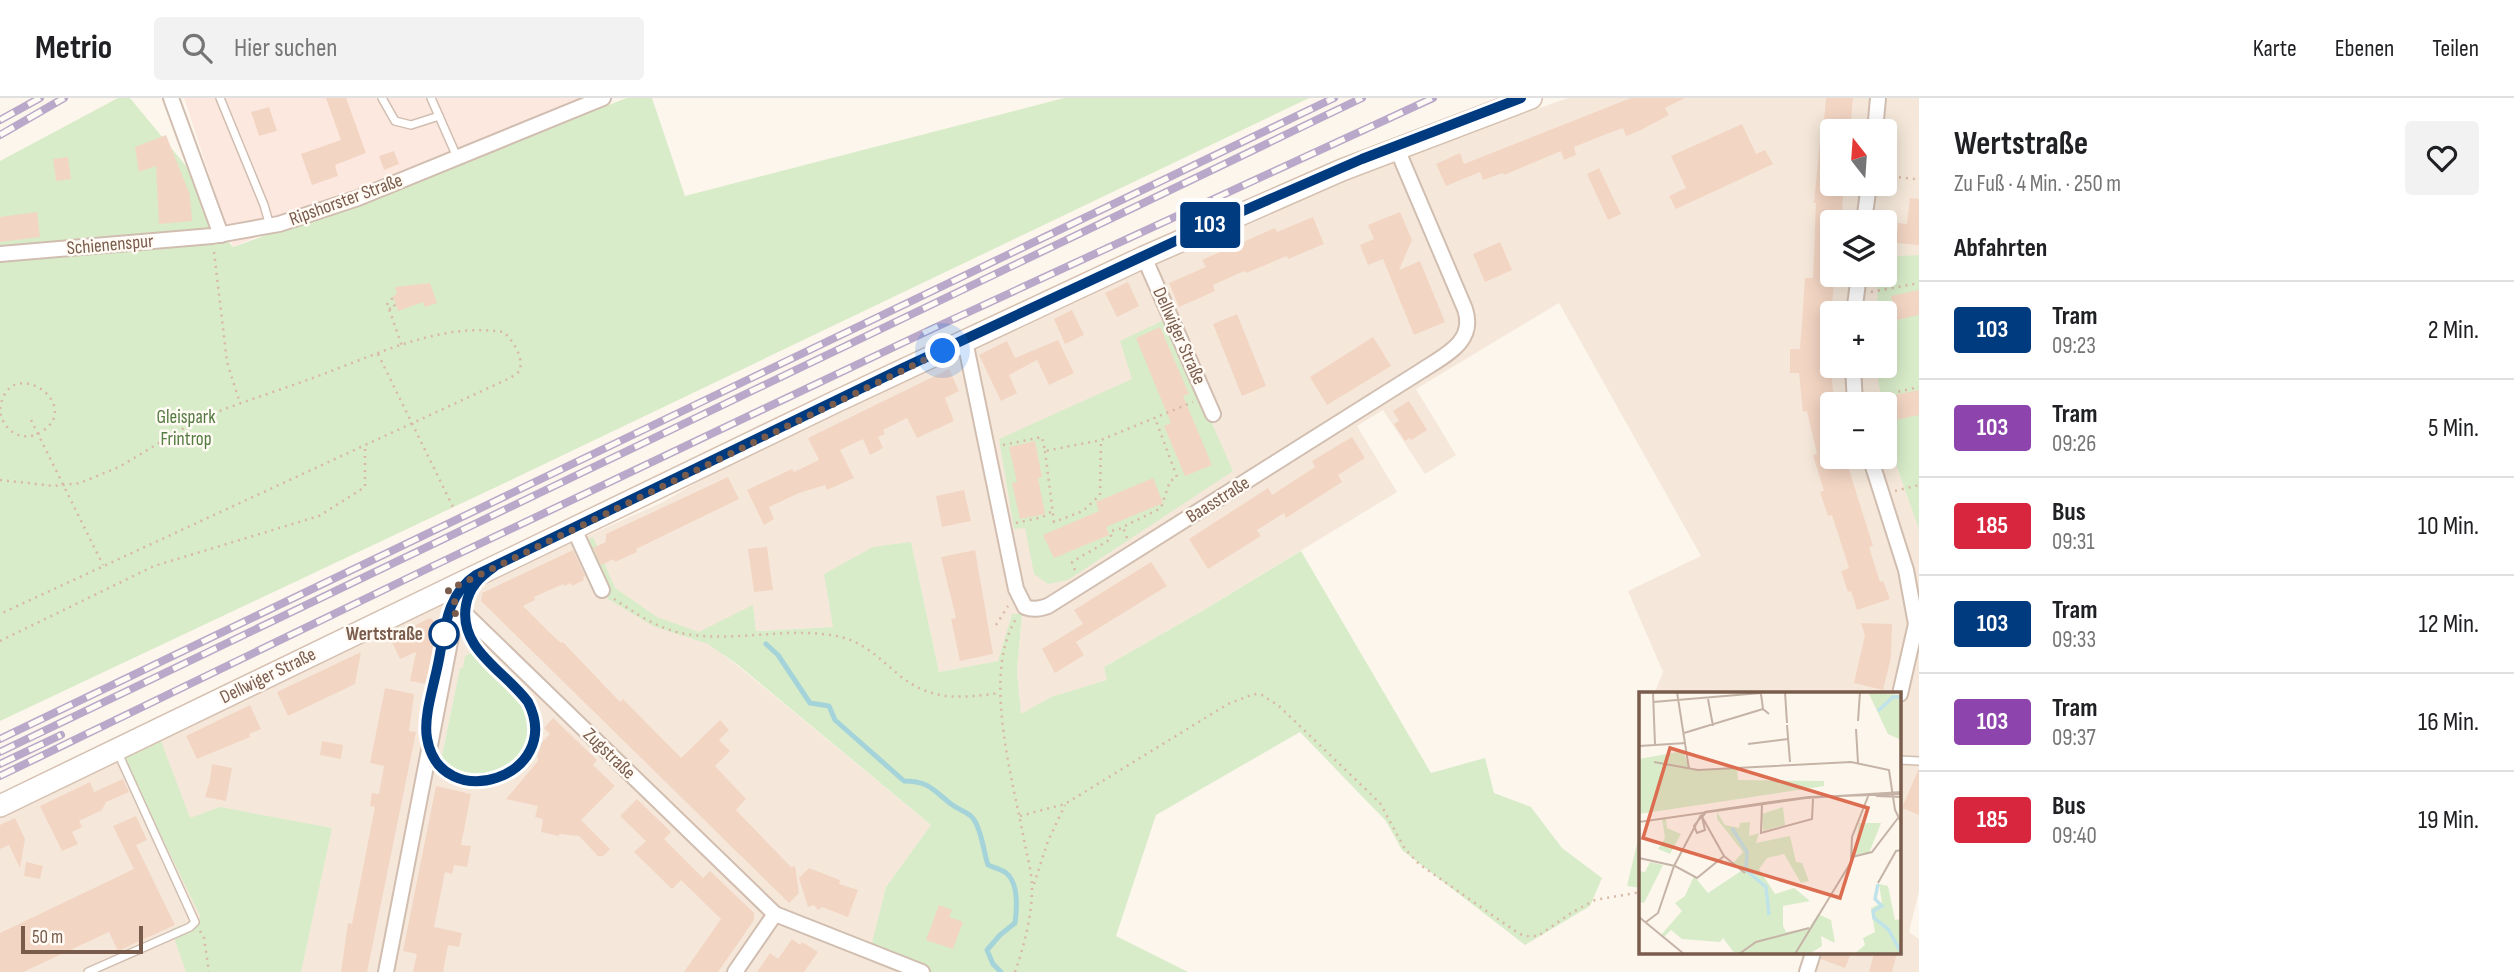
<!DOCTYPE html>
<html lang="de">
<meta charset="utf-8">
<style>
:root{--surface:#fff;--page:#f2f2f2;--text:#202124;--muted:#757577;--line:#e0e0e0}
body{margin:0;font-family:"Sofia Sans Condensed",sans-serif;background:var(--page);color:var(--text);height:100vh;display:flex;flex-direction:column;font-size:26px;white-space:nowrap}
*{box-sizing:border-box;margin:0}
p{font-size:23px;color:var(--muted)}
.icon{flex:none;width:38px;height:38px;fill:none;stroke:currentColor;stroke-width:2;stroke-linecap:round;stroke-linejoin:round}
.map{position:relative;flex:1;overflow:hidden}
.side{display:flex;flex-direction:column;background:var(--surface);width:595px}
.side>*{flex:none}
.badge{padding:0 14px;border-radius:5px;font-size:24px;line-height:46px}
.needle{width:46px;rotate:343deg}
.controls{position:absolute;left:1820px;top:21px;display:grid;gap:14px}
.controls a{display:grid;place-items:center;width:77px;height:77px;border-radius:7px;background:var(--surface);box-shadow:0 4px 18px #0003;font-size:35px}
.scale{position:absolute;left:21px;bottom:18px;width:122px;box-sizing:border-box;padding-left:7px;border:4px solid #7a5c4d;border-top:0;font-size:19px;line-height:24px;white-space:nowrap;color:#7a5c4d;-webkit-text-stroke:5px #fffaf3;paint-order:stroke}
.you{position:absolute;width:35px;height:35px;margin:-18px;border:5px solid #fff;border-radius:50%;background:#1a73e8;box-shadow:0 0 0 10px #1a73e833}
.map>.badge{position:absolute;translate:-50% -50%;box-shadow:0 0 0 4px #fff}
h2{padding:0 35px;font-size:26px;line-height:63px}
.round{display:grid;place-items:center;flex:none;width:74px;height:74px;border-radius:7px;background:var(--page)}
.head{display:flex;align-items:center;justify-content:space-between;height:119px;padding:0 35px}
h1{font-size:33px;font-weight:700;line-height:52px}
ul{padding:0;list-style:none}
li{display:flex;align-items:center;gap:21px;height:98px;padding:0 35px;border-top:2px solid var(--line)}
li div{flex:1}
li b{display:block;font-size:26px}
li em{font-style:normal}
li .badge{min-width:77px;font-weight:700;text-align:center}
header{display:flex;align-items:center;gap:42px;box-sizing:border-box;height:98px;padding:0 35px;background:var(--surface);border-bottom:2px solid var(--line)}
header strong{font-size:33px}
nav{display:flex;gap:38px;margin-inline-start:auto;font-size:24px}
.search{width:490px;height:63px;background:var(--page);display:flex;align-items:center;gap:18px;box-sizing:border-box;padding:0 24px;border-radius:7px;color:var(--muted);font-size:26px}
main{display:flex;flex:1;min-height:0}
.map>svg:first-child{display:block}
</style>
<header>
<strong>Metrio</strong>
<div class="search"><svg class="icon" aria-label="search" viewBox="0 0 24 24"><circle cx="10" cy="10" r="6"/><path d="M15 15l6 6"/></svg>Hier suchen</div>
<nav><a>Karte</a><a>Ebenen</a><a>Teilen</a></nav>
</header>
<main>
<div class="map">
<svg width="1919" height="874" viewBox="0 0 1919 874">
<rect width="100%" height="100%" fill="#fdf6ec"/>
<path fill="#f5e8da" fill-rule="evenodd" d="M1568,0H1919V793L1909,834L1919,841V874H1810L1815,855H1900V596H1654L1663,574L1628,493L1701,458L1559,205L1416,291L1456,357L1425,376L1383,312L1357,328L1397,394L1202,513L1104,569L1108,582L1051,599L1021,617L1017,572L1022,516H1012L999,563L939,574L911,444L833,529L756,533L753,508L723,557L738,568L931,727L886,789L871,853L931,874H0V711L484,484L663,404L835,304L1262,108ZM1832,33H1885V86H1832ZM1832,124H1885V177H1832ZM1832,215H1885V268H1832ZM1832,306H1885V359H1832ZM476,556L522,603L530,630L528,644L520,660L506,673L441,662L460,570H463Z"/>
<polygon fill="#fde8e0" points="184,0 590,0 233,149"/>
<g fill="#d8ecc9">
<path d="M118,0H130L191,74L203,114L233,149C365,102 495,49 627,0H652L685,98L1064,0H1309L511,382L0,623V63Z"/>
<polygon points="1919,157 1919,431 1886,338 1885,306 1882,306 1876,268 1885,268 1885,215 1877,215 1878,177 1885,177 1885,159"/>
<polygon points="1166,221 1233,373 1068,482 1048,486 1034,476 1025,430 1014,431 999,341 1132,281 1120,243"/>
<polygon points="593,439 615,490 657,519 699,534 753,507 756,533 833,529 824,476 873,449 911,444 939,574 998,563 1012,516 1022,516 1017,572 1021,616 1051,599 1107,582 1104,569 1202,513 1301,453 1431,675 1485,660 1494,695 1531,709 1562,750 1602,780 1590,808 1525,847 1402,752 1386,723 1300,634 1156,717 1116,838 1188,874 931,874 870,853 886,789 931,727 738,567 708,546 653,528 608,501 583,443"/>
<path d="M473,554C483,561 524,604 528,613C532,623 531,635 527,645C513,682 468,692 441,662L460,570H463L465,558Z"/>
<polygon points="158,635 190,720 220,709 332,730 301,874 186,874 171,831 201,820 120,653"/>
<polygon points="1641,729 1641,790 1627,788"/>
</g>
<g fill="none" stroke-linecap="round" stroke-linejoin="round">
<path stroke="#a5d3da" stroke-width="5" d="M766,546L778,557L810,605L829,608L835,622L904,683C929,683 933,692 951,706C963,715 972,713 978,730C983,742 984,755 988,767C993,769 1000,771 1005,774C1019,784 1017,810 1015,825L1000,837L987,852L993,866L1001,874"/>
</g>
<g fill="#f3d5c3">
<polygon points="326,0 346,0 366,55 335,67 338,78 312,87 301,56 341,42"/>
<polygon points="1631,0 1685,0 1665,10 1669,17 1639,33 1626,38 1623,30 1609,35 1574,49 1576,57 1564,62 1561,53 1504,77 1503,75 1483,82 1480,74 1446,88 1436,66 1460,55 1464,66"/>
<polygon points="1826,0 1853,0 1850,33 1823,33"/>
<polygon points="269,9 277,33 259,38 251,14"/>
<polygon points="1742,26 1756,56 1765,52 1773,66 1676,111 1669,98 1686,90 1671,58"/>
<polygon points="166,37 190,97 192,123 159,126 156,68 139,74 135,49"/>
<polygon points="1820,43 1832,45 1832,86 1844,86 1841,124 1832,124 1834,182 1829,245 1834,306 1832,306 1832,359 1845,359 1873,448 1869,449 1880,484 1883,483 1890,501 1857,512 1851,493 1848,494 1841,473 1849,470 1832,417 1828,418 1820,394 1824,393 1813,357 1817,356 1807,313 1803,314 1799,275 1790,275 1790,251 1800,251 1805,180 1813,180 1816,105 1814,105"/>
<polygon points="394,53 399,66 384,72 379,58"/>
<polygon points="68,59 71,81 56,83 53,61"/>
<polygon points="1599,70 1621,116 1608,122 1587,76"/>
<polygon points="1910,100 1919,101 1919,147 1896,145 1898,125 1907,126"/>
<polygon points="37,114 40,139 0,144 0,119"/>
<polygon points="1400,114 1412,142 1399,172 1420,163 1445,224 1414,237 1383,161 1368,167 1360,147 1374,141 1368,127"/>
<polygon points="1313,119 1324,146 1288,161 1287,158 1246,175 1244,173 1213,187 1215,193 1179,209 1169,185 1206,169 1202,162 1275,130 1277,134"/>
<polygon points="1500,144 1512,172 1485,184 1473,156"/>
<polygon points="1128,184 1139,208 1117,219 1105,195"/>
<polygon points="430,185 437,205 425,209 423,204 398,213 393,198 397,196 395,189"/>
<polygon points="1919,192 1919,217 1897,222 1891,198"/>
<polygon points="1072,212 1084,237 1065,246 1054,221"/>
<polygon points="1237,216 1266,288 1242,298 1213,226"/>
<polygon points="1160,229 1189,296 1183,298 1212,367 1185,378 1164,328 1171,325 1136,240"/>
<polygon points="1373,239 1391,268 1327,307 1310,279"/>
<polygon points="1058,242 1074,275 1049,287 1037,262 1009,277 1017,295 1001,303 979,257 1007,243 1015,260"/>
<polygon points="949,271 959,293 945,300 954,323 917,340 907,320 883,332 885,336 878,339 883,350 870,357 863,341 840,352 854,380 827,392 825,387 799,395 769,409 774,421 764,427 747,392 792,371 794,374 819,362 808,340"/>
<polygon points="1919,292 1919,317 1895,322 1890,298"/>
<polygon points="1409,303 1427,332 1411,342 1409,340 1405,343 1394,326 1399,323 1393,313"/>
<polygon points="1352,339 1365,360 1338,377 1342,384 1286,420 1284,415 1257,432 1261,438 1208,471 1189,441 1268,390 1272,397 1315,369 1312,363"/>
<polygon points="1035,343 1042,379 1038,380 1045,416 1020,421 1012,385 1017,384 1009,349"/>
<polygon points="728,379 739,401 636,451 637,454 615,464 614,461 601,467 593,450 606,444 606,436"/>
<polygon points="1153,380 1163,405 1106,429 1109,437 1054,460 1043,437 1099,413 1096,404"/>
<polygon points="964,392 971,423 942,429 936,398"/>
<polygon points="767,449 773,492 754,494 748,451"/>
<polygon points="573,452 585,478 583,479 584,482 572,488 571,485 564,488 563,486 534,499 535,502 523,508 552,537 561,545 563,544 620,604 623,601 681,660 720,622 729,632 719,642 730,653 715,668 746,701 736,712 791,769 795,768 799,795 789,805 481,503 482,495"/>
<polygon points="975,452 993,556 960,563 951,521 956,520 941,459"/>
<polygon points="1151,464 1167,488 1076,544 1084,557 1055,575 1042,551 1083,526 1074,512"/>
<polygon points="430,520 438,526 426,586 410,583 416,554 400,561 392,544 392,539"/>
<polygon points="1861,525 1892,526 1891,559 1883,592 1854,585 1865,537"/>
<polygon points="361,554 355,586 288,618 277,594"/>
<polygon points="385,590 414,596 409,633 416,634 367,874 341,874 348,825 352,826 375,709 370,708 372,695 379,696 384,668 370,665"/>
<polygon points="250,607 261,631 249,636 250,639 197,661 186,638"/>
<polygon points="553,620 597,662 593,667 615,688 581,722 610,751 603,758 598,758 579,738 559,736 559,738 541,734 543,721 535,719 538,708 506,701 538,663 536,650 550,636 544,630"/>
<polygon points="322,643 343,647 341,661 320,657"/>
<polygon points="212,666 232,670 226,703 205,699 210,682"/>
<polygon points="1919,670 1919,717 1902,710"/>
<polygon points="123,681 129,694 106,704 102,712 79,723 82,729 72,734 78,746 62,753 40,708 90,684 94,694"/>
<polygon points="436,688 471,696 461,747 471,748 467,769 454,767 452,776 445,774 434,829 462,835 459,849 448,847 443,874 413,874 417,856 403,853"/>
<polygon points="637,701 671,734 664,741 703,780 710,773 754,815 754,822 718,874 684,874 721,821 681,782 672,791 634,754 646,743 620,718"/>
<polygon points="136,718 147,742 136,747 175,827 118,853 109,834 23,874 0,874 0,835 134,771 113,728"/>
<polygon points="15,720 25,741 20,770 9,747 0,751 0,727"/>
<polygon points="26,764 43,768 40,781 24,778"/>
<polygon points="809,770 840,782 839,786 858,792 848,819 822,809 818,812 814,807 808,809 799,780"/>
<polygon points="939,807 952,812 949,819 963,824 953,851 926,842"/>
<polygon points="792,841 800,847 802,844 818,854 804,874 757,874 770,855 778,861"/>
<polygon points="1822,855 1851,855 1845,870 1821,861"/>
<polygon points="1874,855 1897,855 1892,874 1869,874"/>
</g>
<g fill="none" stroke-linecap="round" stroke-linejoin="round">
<defs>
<g id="lane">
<polyline points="220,0 264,107 270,128"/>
<polyline points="382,0 395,23 411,27 439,18"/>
<polyline points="431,0 457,59"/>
<polyline points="1900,662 1919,663"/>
<polyline points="88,874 190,829 195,824 118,655"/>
</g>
<g id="street">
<polyline points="171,0 221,137"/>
<polyline points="1875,33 1878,0"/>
<polyline points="1864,124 1869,86"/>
<polyline points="0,156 212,138 279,126 358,100 603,0"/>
<polyline points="1144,159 1213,316"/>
<polyline points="1854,215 1859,177"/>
<path d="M965,243L1016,491L1025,509C1033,512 1039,511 1048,508L1421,273C1445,257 1476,244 1465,211L1397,51"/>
<polyline points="1853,268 1855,306"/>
<polyline points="1870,359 1906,472 1916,526 1900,596"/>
<polyline points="574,431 602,492"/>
<polyline points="448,492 457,508 775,816 922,874"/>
<polyline points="386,874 457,508"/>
<polyline points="735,874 775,816"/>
<polyline points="1807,874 1813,855"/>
</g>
<polyline id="secondary" points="0,708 835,304 1144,159 1342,72 1531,0"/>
</defs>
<use href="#lane" stroke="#d1beb0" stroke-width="10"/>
<use href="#street" stroke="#d1beb0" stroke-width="18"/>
<use href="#secondary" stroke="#d6c0b0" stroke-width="24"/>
<g stroke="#d9b8a5" stroke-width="2.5" stroke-dasharray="2 5" stroke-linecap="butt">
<polyline points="1885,78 1916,81"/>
<polyline points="214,154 227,264 240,305"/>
<polyline points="1871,194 1919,185"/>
<polyline points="387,205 402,248"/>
<polyline points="389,211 395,209 391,198"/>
<polyline points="378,256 453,409"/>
<polyline points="1871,300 1919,289"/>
<path d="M0,311C8,253 86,307 41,334C23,345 4,334 0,314"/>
<polyline points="31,322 103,467"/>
<polyline points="1003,347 1042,339 1045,353 1101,342 1193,304"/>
<polyline points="1045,353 1054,424 1083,413 1100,397 1101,342"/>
<path d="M0,382L54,388L80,385L119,369L194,324L222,312C254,300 286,290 318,278C376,257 440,224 504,234C514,245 523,257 520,273L510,280L0,516"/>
<polyline points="1895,393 1919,387"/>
<polyline points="1016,425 1043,419 1052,413"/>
<polyline points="1127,440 1123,429 1161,410 1170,383 1177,379 1155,320"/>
<polyline points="1075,472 1072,464 1111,441 1111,433 1123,430"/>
<path d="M614,501C634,514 656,530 681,535C734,546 788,527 841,539C865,545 881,562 899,577C932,604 961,600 1000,595"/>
<polyline points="996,527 1008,508"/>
<polyline points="0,543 154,468 319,418 365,389 365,346"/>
<polyline points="1020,718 1065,706 1228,606 1254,596 1262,597 1279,608 1380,705 1405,751 1419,766 1518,835 1525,838 1538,838 1571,815 1595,802 1641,794"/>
<polyline points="1034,786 1048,743 1065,707"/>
<polyline points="200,833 204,840 209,874"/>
<path d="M1015,874C1024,848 1032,818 1032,790C1032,776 1028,761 1025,747C1014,685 981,578 1016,521"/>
</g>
<use href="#lane" stroke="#fff" stroke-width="7"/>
<use href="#street" stroke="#fff" stroke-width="14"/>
<use href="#secondary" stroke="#fff" stroke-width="21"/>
<path stroke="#b9a8c9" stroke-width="2" d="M503,463C496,468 487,472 481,478C460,498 461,532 479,553C494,571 514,585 528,604C569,686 424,719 427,626C431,598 443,512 459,492C466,483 475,477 485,472L903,270L1197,133L1362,60L1521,0"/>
<defs>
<g id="rail">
<polyline points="0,22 40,0"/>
<polyline points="0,37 64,0"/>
<polyline points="0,641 1334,0"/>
<polyline points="0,654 1362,0"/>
<polyline points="0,666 61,637"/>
<polyline points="0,678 433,468 934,230 1433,0"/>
</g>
</defs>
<use href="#rail" stroke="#b9a8c9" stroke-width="8"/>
<use href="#rail" stroke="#fffaf3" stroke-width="5" stroke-dasharray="16" stroke-linecap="butt"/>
</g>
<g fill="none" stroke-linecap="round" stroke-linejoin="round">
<defs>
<path id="line" d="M494,469C480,479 469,489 466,507C458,551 505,573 528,604C566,679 440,719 427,640C423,618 435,584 439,561C445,530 447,496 476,477L903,270L1197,133L1362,61L1521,0"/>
</defs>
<use href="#line" stroke="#fff" stroke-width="16"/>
<use href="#line" stroke="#003b80" stroke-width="10"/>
<polyline stroke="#7a5c4d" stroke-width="7" stroke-dasharray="0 12.6" points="444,536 452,531 457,508 448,492 943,253"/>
</g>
<circle fill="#fff" stroke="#003b80" stroke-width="3.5" cx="444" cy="536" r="14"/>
<g text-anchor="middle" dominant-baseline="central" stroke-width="5" stroke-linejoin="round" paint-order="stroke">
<g font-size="19" fill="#7a5c4d" stroke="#fffaf3">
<text transform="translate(346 102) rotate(-20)">Ripshorster Straße</text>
<text transform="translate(110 147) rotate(-5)">Schienenspur</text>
<text transform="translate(1179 238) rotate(66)">Dellwiger Straße</text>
<text transform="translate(1218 402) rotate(-32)">Baasstraße</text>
<text transform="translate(268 578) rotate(-26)">Dellwiger Straße</text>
<text transform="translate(609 656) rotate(44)">Zugstraße</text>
</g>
<g font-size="19" fill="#537a41" stroke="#fffaf3">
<text x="186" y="319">Gleispark<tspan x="186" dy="22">Frintrop</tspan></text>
</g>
<g font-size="19" font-weight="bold" fill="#7a5c4d" stroke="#fffaf3" text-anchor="end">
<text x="423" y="536">Wertstraße</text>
</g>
</g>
<g transform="translate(1639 594)">
<rect width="262" height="262" fill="#fdf6ec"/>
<path d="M229,0L262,3V48L249,42ZM44,59L51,78L98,75L99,88L185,89V94L0,122V67ZM144,115L146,133L124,139L123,122ZM78,120L86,133L100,136L101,131L111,130L110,144L120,141L117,151L151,144L157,170L163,171L170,189L162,191L145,162L128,166L120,177L136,202L155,196L171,209L144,214V234L147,240L170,236L179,222L192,228L196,251L182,244L183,254L170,262H96L84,246L81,250L43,247L32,238L25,245L22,243L43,219L36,211L46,204L55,184L69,201L102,179L94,171L104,160L78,127ZM27,126L28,136L42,142L31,162L19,157L26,146L23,127ZM220,131H242L230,161L215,163ZM11,170L24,173L5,211L0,210V179L6,180ZM240,192L249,194L256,228L262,227V262H215L226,253L224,246L236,240L232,216L243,211Z" fill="#d8ecc9"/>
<path fill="none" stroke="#bfe3e8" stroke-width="3.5" d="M239,19L254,5H263M93,136L108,160L107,178L127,195L130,223M239,192L236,207L243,214L234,219L235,226L249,237L263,262"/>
<path fill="none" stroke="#c5b3a7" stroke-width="2" d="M14,0L16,53M38,0L50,77M146,0L148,31M122,2L124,17L130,22M69,7L74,34M14,10L122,1M219,29L221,0M148,33L151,70M217,37L219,71M45,41L124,17M109,52L149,47M0,54L47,51M15,70L59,78L212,70L250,78L256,118L263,132M237,104L263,105M123,112L122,141L173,127L174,107M68,119L63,125L66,138L58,141L55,134L66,120L125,111L170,105L263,102M62,123L85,164L106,181M0,130L167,106L263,100M213,165L233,160L259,126M0,166L36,174L58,186L85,164M239,191L257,159L263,158M0,225L45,262M7,230L19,221L35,174L62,123M100,262L117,250L170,236M156,262L212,170L213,145L230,102"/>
<path fill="#dc6d51" fill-opacity="0.15" stroke="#dc6d51" stroke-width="3.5" d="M31,56L229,116L201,206L4,146Z"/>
<rect width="262" height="262" fill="none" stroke="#7a5c4d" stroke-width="3.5"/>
</g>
</svg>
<div class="controls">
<a><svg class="needle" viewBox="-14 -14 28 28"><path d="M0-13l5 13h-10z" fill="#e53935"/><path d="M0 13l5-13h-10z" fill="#757577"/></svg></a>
<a><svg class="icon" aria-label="layers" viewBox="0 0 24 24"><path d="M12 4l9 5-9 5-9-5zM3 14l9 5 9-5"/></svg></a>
<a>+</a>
<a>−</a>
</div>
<div class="scale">50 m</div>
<div class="you" style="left:943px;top:253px"></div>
<b class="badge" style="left:1210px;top:127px;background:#003b80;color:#fff">103</b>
</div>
<section class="side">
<div class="head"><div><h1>Wertstraße</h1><p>Zu Fuß · 4 Min. · 250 m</p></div><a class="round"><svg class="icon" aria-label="heart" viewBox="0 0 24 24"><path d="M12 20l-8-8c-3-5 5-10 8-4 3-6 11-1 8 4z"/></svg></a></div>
<h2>Abfahrten</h2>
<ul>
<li><span class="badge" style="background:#003b80;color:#fff">103</span><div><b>Tram</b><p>09:23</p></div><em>2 Min.</em></li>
<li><span class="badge" style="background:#8e44ad;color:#fff">103</span><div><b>Tram</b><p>09:26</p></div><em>5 Min.</em></li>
<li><span class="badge" style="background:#d7263d;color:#fff">185</span><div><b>Bus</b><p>09:31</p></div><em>10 Min.</em></li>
<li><span class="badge" style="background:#003b80;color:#fff">103</span><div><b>Tram</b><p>09:33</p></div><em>12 Min.</em></li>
<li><span class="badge" style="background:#8e44ad;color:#fff">103</span><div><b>Tram</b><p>09:37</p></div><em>16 Min.</em></li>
<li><span class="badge" style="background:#d7263d;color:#fff">185</span><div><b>Bus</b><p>09:40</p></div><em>19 Min.</em></li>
</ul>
</section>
</main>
